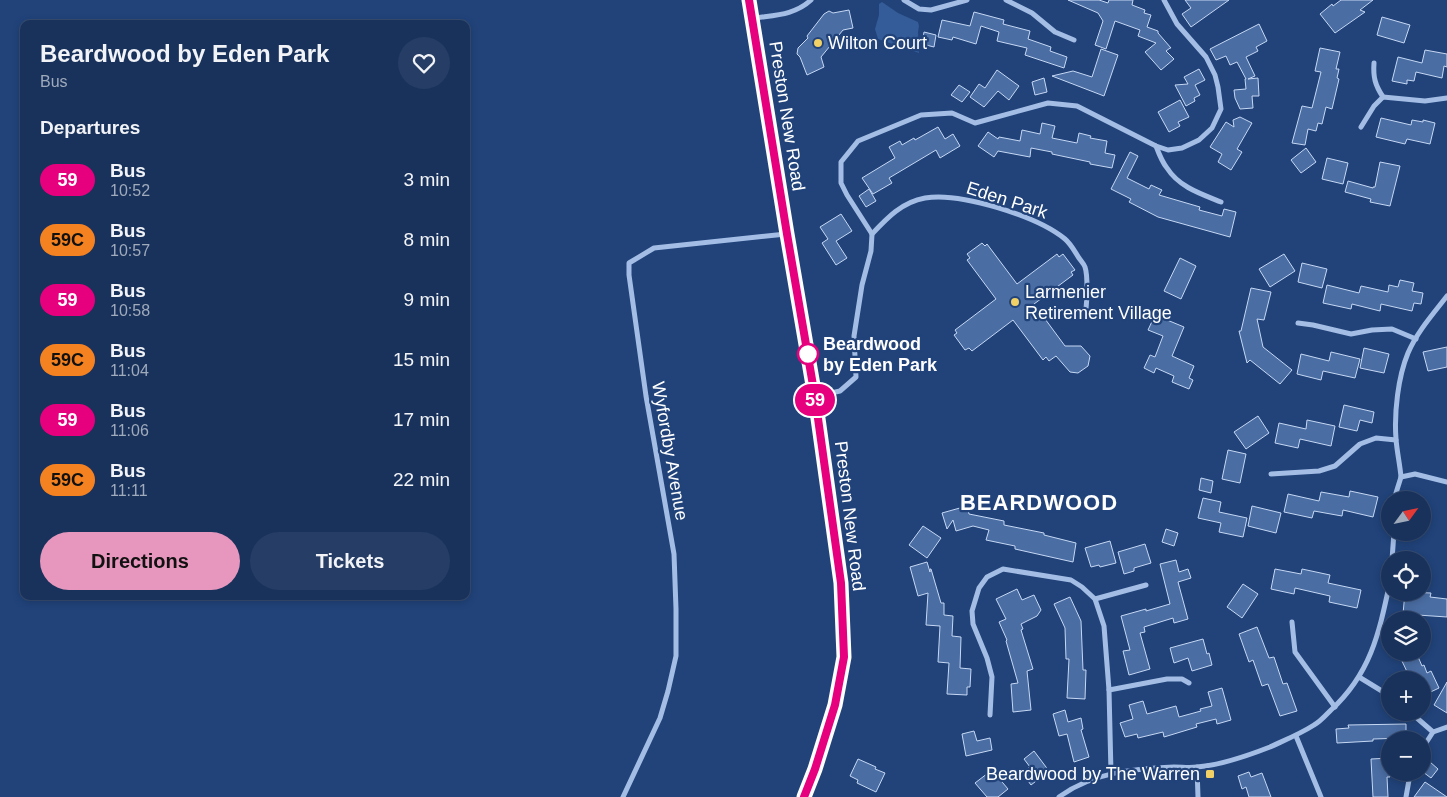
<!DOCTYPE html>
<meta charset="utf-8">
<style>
:root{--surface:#19325c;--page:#263e65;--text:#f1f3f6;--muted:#9faabb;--line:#374d72;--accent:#e797bd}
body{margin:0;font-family:Helvetica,sans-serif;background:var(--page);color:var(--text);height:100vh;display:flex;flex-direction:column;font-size:19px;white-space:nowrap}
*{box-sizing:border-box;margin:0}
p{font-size:16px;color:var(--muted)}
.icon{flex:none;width:28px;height:28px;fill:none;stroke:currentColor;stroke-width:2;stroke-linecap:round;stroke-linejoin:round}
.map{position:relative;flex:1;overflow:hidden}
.sheet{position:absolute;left:20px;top:20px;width:450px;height:580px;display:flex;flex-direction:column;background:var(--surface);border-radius:10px;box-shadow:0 2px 8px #0003,0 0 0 1px var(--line)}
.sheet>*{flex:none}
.badge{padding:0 10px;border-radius:16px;font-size:18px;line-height:32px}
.needle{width:32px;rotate:57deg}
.controls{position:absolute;left:1381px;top:491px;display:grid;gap:10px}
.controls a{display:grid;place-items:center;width:50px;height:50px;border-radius:50%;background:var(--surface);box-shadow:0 2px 8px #0003,0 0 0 1px var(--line);font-size:25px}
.map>.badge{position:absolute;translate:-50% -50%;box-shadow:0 0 0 2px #fff}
h2{padding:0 20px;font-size:19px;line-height:45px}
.round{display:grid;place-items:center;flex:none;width:52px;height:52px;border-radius:26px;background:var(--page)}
.overview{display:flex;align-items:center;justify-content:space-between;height:85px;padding:0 20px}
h1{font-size:24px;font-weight:600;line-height:38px}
.cta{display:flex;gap:10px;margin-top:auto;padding:10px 20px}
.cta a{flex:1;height:58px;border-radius:30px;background:var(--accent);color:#111;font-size:20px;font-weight:600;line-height:58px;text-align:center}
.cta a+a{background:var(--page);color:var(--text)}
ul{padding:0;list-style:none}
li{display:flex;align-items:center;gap:15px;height:60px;padding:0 20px}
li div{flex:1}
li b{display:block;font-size:19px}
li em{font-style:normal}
li .badge{min-width:55px;font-weight:700;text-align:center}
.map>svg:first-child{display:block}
</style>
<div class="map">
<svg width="1447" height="797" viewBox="0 0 1447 797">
<rect width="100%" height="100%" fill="#21437a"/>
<polygon fill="#345c98" points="882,2 898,13 918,22 919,26 918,32 919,53 878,39 875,29 879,15 879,4"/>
<g fill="#4a6da3" stroke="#c6d8f4">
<polygon points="1068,0 1099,0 1108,3 1109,0 1133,0 1132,5 1145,10 1144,13 1151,15 1147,27 1158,31 1158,33 1171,48 1170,48 1166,51 1174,59 1161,70 1145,52 1156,43 1138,36 1140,30 1115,21 1106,49 1095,45 1103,21 1098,13"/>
<polygon points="1185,0 1229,0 1191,27 1182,14 1191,8"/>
<polygon points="1341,0 1373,0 1360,10 1365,12 1335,33 1320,14 1332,4 1333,6"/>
<polygon points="849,10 853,28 843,30 821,57 824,67 807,75 800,57 797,54 798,48 808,38 807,36 824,14 829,11 833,13"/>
<polygon points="974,12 1004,20 1003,24 1030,31 1028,39 1051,47 1050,51 1067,57 1064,68 1025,55 1027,48 997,41 999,32 981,26 976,44 953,37 952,40 938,37 942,20 970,26"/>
<polygon points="1382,17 1410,25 1404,43 1377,35"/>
<polygon points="1259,24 1267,41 1256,47 1258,51 1246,57 1255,76 1248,79 1258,78 1259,96 1252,96 1253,108 1240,109 1235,98 1234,90 1246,89 1245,79 1246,79 1237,62 1230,65 1226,56 1216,60 1210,49"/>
<polygon points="924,32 936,35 934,47 922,44"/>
<polygon points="1320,48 1340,52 1336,69 1339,69 1337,78 1339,79 1332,109 1326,107 1322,124 1318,123 1316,131 1308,129 1305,145 1292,143 1302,106 1312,108 1321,72 1315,71"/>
<polygon points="1101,49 1118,55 1104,96 1052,76 1073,71 1092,77"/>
<polygon points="1425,50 1447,54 1447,67 1444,66 1442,78 1416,72 1414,81 1407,80 1407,84 1392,81 1398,57 1422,63"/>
<polygon points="1199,69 1205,80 1195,85 1200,95 1194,98 1195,101 1186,106 1175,85 1188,84 1184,77"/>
<polygon points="997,70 1019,86 1009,100 998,91 984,107 970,97 979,84 985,88"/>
<polygon points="1044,78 1047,92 1035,95 1032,82"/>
<polygon points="959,85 970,92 962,102 951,95"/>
<polygon points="1180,100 1189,117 1178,122 1180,126 1169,132 1158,112"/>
<polygon points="1240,117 1252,123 1237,149 1242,152 1231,170 1218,162 1222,154 1210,147 1226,122 1234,127 1233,120"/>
<polygon points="1381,118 1411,125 1412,120 1423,122 1423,120 1435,123 1430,144 1407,139 1405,144 1376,137"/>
<polygon points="1042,123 1055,126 1052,138 1077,143 1079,133 1091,136 1090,138 1107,141 1105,153 1115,155 1112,168 1090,164 1090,162 1052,154 1052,152 1031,148 1030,157 998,151 994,157 978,146 988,132 998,139 999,137 1020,141 1022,130 1040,134"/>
<polygon points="938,127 945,139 953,134 960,146 940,158 936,150 889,178 892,183 873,194 862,178 895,158 889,147 900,141 902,145 914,138 915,140"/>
<polygon points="1306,148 1316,162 1301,173 1291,160"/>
<polygon points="1130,152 1138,156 1127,178 1149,189 1151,185 1162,190 1159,195 1200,207 1199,210 1222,216 1224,209 1236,212 1230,237 1158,217 1129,202 1131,199 1111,189"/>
<polygon points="1327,158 1348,163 1343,184 1322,179"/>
<polygon points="1380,162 1400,166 1390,206 1370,202 1371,199 1345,192 1348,181 1373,188 1373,187 1375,187"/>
<polygon points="869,189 876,201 866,207 859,196"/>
<polygon points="841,214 852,231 836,241 847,258 836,265 822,243 828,239 820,227"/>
<polygon points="982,243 985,246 987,244 1017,284 1057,254 1059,257 1063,254 1075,270 1071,272 1073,275 1034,304 1065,346 1081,346 1090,356 1088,366 1078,373 1070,372 1056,356 1049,361 1046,357 1043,360 1013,320 972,351 969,348 965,350 954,335 957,333 955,330 996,299 967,260 970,258 967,254"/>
<polygon points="1284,254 1295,271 1270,287 1259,269"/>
<polygon points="1180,258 1196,266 1181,299 1164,291"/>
<polygon points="1302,263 1327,269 1322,288 1298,282"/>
<polygon points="1400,280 1414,283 1412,291 1423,293 1421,304 1414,303 1412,311 1381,304 1380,311 1352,304 1351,309 1323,303 1327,285 1359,293 1361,286 1388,292 1389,285 1398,287"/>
<polygon points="1251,288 1271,292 1264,320 1257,319 1263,347 1292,370 1280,384 1250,360 1247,363 1239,331 1241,331"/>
<polygon points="1155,315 1184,327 1172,356 1194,366 1189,378 1193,380 1189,389 1172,382 1174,376 1156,368 1154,373 1144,368 1150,355 1155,357 1163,336 1148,330"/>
<polygon points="1447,347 1447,367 1428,371 1423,352"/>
<polygon points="1364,348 1389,354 1384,373 1360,368"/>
<polygon points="1331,352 1360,359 1355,378 1323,371 1321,380 1297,374 1301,354 1329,361"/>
<polygon points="1344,405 1374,412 1372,423 1360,420 1357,431 1339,427"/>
<polygon points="1258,416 1269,433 1246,449 1234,432"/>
<polygon points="1307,420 1335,426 1331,446 1300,439 1298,448 1275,443 1279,423 1306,429"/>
<polygon points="1228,450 1246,454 1240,483 1222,479"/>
<polygon points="1201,478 1213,481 1211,493 1199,490"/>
<polygon points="1350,491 1378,497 1373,517 1343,510 1342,516 1314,511 1312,518 1284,512 1288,494 1319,501 1321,492 1349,497"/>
<polygon points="1203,498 1221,502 1219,512 1247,518 1243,537 1219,532 1221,523 1198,518"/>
<polygon points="967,506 969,514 1004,521 1004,525 1044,533 1044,535 1076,543 1073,562 1015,549 1015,546 986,540 989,530 973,526 956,531 953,520 947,529 942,513"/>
<polygon points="1252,506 1281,513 1276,533 1248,526"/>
<polygon points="923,526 941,538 927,558 909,545"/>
<polygon points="1166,529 1178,533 1174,546 1162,542"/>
<polygon points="1110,541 1116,563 1100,567 1099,565 1091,567 1085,548"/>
<polygon points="1145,544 1151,563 1134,568 1134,571 1124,574 1118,552"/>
<polygon points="1176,560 1179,572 1188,569 1191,578 1178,582 1188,619 1174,623 1173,618 1144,627 1145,632 1140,633 1150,669 1129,675 1123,651 1130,650 1121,616 1146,609 1146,611 1170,604 1160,564"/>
<polygon points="927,562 930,572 930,569 931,569 941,603 944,603 944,615 953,616 952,636 961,637 960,668 971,669 970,687 967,687 967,695 947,694 949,663 938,662 940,626 926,625 928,593 918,596 910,567"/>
<polygon points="1275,569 1301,574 1302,569 1330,575 1328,583 1361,590 1357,608 1329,602 1330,596 1295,588 1294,594 1271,589"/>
<polygon points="1243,584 1258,594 1242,618 1227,607"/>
<polygon points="1017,589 1022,600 1034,595 1041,610 1037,616 1021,624 1023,629 1021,630 1033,669 1027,671 1031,710 1013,712 1011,684 1018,683 1006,641 1007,640 999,622 1006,619 996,599"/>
<polygon points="1405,592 1431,593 1430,597 1447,599 1447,617 1403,614"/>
<polygon points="1070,597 1081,621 1083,670 1086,670 1085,699 1067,698 1069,659 1066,659 1065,628 1054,604"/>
<polygon points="1257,627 1269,658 1274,657 1283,684 1287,683 1297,711 1280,716 1268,684 1262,686 1253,660 1249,662 1239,634"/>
<polygon points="1203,639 1207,654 1209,653 1212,665 1192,671 1188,658 1174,663 1170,648"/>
<polygon points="1414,652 1416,652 1422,666 1424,665 1427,673 1431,671 1439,688 1422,696 1422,680 1411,680 1401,659"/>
<polygon points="1447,682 1447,713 1434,705"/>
<polygon points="1222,688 1231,720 1217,724 1216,719 1196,724 1197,727 1164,737 1163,732 1138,738 1137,734 1125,737 1120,723 1133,719 1129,705 1143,701 1147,714 1176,706 1179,717 1201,711 1200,709 1212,706 1208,692"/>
<polygon points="1065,710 1068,722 1081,718 1083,729 1081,730 1089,757 1074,762 1067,734 1059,736 1053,714"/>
<polygon points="1406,724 1406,738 1373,739 1373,741 1337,743 1336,729 1349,728 1348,725"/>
<polygon points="974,731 977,741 990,738 992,750 966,756 962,734"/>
<polygon points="1034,751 1049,771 1031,785 1022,773 1030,767 1024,759"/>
<polygon points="1390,758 1390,777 1387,777 1388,797 1373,797 1371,759"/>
<polygon points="858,759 876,767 875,769 885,773 876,792 857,783 858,780 850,776"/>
<polygon points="1430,762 1438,769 1431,778 1423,772"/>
<polygon points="992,770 1008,789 998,797 987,797 975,783"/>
<polygon points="1249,772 1251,777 1262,773 1271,797 1249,797 1246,787 1242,789 1238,776"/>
<polygon points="1425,782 1447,797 1414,797"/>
</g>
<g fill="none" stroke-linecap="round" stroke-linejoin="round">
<g stroke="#a3bde5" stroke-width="5">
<polyline points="904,0 919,9 931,10 967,0"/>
<polyline points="1006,0 1032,13 1055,32 1074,40"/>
<path d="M755,18C775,15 795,15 811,0"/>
<path d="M1374,63C1373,77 1375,85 1383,97"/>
<polyline points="1361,127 1374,106 1383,97 1425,101 1447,98"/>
<path d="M1156,146C1159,154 1162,162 1167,168C1179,187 1201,194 1221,202"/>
<path d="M872,234C887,218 902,202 925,198C960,192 1037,216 1065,239C1071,244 1075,252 1079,258C1081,261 1084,264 1085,267C1088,276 1087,300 1086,309"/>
<polyline points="1298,323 1313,325 1351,334 1372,330 1392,329 1416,339"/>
<polyline points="818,396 840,391 856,377 854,336 862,285 871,251 872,234 847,195 841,183 841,162 858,141 921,115 952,113 975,123 1048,103 1077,106 1156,146 1168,150 1182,148 1199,140 1212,128 1221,109 1218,87 1215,75 1206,57 1177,24 1164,0"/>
<polyline points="1271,474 1319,471 1335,466 1360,444 1376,438 1396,440"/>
<path d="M1401,477C1400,465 1397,452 1396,439C1394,413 1398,377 1408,353C1417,332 1433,314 1447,296"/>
<polyline points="1396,500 1396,493 1401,477 1415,474 1447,482"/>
<polyline points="1392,560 1394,532"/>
<polyline points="1095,599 1146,585"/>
<polyline points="1292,622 1295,652 1335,707"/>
<polyline points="1359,677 1390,696"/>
<polyline points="1109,690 1167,679 1182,679 1189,683"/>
<polyline points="1410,712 1433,732 1447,727"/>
<polyline points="990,715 992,677 987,658 973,624 972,611 979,588 987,577 1003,569 1071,580 1082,587 1095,599 1104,626 1109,690 1111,773"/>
<polyline points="1296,736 1321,797"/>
<polyline points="1422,749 1433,732"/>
<polyline points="1197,767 1198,797"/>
<polyline points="623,797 660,718 668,691 676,656 676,609 674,554 646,396 629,275 629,263 654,248 786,234"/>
<path d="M1059,797C1093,772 1133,769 1174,767C1182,767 1190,768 1197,767C1222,765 1247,756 1270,747C1285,740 1300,734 1314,725C1320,722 1326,715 1331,710C1371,673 1379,633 1390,582"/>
<polyline points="1406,797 1409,780 1412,772"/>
</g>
<polyline stroke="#fff" stroke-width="15" points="749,0 787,234 815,397 841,583 844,657 835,705 815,769 804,797"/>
</g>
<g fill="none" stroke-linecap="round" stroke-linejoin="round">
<defs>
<polyline id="line" points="749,0 787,234 815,397 841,583 844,657 835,705 815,769 804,797"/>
</defs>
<use href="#line" stroke="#fff" stroke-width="11"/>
<use href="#line" stroke="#e6007e" stroke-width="8"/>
</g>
<g fill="#f1d065" stroke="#21437a" stroke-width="2">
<circle cx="818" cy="43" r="5"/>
<circle cx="1015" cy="302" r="5"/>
<rect x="1205" y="769" width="10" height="10" rx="2.5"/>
</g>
<circle fill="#fff" stroke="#e6007e" stroke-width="2.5" cx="808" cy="354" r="10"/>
<g text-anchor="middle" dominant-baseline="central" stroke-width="4.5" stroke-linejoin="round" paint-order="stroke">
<g font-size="18" fill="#fff" stroke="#21437a" text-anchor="start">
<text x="828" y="43">Wilton Court</text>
<text x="1025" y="292">Larmenier<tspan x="1025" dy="21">Retirement Village</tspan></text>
<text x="1200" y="774" text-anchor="end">Beardwood by The Warren</text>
</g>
<g font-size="18" fill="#fff" stroke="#21437a">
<text transform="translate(787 116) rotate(81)">Preston New Road</text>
<text transform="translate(1007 200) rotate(18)">Eden Park</text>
<text transform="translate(670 451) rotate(80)">Wyfordby Avenue</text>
<text transform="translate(850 516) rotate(83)">Preston New Road</text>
</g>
<g font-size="18" font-weight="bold" fill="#fff" stroke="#21437a" text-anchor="start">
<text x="823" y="344">Beardwood<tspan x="823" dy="21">by Eden Park</tspan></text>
</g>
<g font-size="22" font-weight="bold" letter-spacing="1" fill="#fff" stroke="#21437a">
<text x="1039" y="502">BEARDWOOD</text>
</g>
</g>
</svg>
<div class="controls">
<a><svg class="needle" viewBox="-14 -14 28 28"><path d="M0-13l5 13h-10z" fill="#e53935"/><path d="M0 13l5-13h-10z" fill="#9faabb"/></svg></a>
<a><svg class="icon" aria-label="locate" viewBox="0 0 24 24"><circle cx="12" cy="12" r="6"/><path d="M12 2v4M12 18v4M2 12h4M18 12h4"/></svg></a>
<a><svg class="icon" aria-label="layers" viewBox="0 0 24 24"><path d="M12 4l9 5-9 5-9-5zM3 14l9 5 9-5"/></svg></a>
<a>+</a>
<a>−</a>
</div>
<b class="badge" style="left:815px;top:400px;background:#e6007e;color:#fff">59</b>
<section class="sheet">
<div class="overview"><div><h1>Beardwood by Eden Park</h1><p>Bus</p></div><a class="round"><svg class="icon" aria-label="heart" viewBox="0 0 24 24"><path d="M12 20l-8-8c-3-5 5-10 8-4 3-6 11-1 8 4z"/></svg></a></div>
<h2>Departures</h2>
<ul>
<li><span class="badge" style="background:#e6007e;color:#fff">59</span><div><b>Bus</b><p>10:52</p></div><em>3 min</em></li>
<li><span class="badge" style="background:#f58220;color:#111">59C</span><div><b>Bus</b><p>10:57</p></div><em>8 min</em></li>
<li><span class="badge" style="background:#e6007e;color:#fff">59</span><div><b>Bus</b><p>10:58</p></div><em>9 min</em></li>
<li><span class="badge" style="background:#f58220;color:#111">59C</span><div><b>Bus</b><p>11:04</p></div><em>15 min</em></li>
<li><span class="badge" style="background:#e6007e;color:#fff">59</span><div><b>Bus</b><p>11:06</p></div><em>17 min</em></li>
<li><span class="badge" style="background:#f58220;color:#111">59C</span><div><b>Bus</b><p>11:11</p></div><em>22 min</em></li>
</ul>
<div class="cta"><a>Directions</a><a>Tickets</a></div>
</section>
</div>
